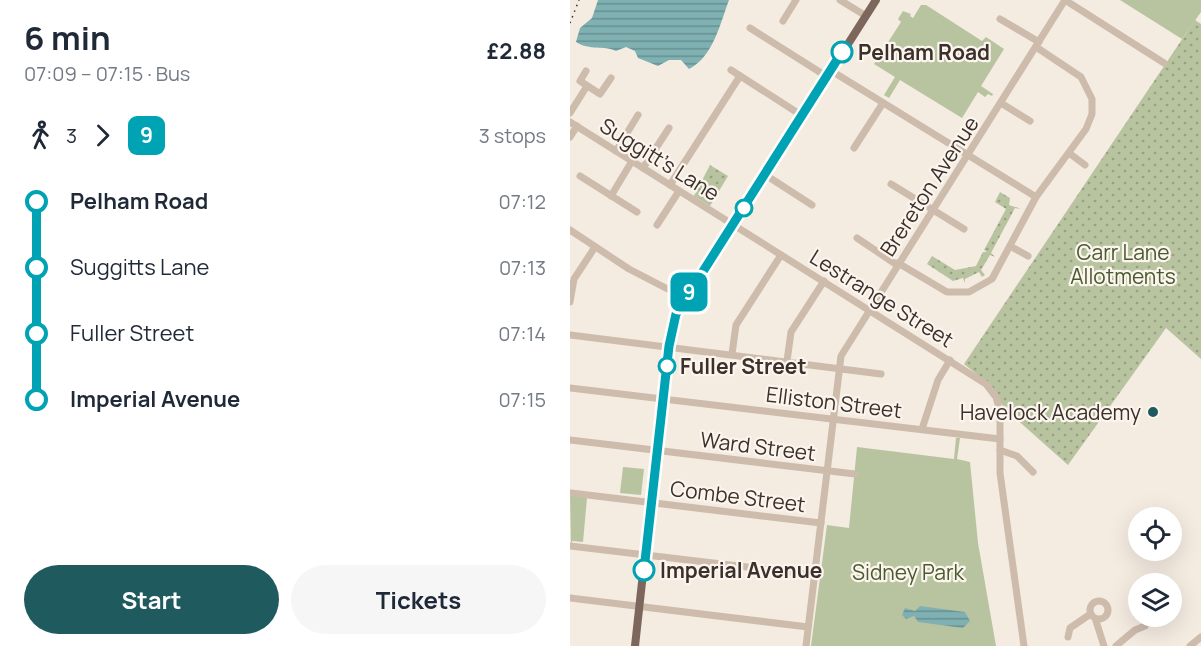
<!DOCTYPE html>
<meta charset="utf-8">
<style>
:root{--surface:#fff;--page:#f6f6f7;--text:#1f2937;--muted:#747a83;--accent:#1f5a5e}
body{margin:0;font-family:Manrope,sans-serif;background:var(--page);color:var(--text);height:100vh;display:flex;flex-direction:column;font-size:22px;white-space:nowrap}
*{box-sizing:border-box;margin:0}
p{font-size:20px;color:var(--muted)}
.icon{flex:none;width:33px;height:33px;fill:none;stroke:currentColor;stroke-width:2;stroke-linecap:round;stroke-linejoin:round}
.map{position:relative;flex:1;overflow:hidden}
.sheet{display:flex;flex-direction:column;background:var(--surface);width:570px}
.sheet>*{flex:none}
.badge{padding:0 12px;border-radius:9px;font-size:21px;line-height:39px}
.fabs{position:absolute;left:558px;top:507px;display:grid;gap:12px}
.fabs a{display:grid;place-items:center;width:54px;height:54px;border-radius:50%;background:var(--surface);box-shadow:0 6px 24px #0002;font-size:30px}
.map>.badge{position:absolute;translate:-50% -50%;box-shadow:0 0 0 3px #fff}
.legs{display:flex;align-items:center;gap:9px;height:66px;padding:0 24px;font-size:20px}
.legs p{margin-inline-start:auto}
.head{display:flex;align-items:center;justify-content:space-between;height:102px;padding:0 24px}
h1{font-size:33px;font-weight:700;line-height:45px}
.primary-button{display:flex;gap:12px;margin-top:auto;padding:12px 24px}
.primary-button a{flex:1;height:69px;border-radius:36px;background:var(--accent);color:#fff;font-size:24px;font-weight:700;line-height:69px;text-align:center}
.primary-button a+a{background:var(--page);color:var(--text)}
ul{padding:0 24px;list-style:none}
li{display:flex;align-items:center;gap:21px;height:66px;font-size:22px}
li i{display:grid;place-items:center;width:9px;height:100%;margin:0 8px;background:currentColor}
li i::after{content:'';width:15px;height:15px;margin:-8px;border:4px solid;border-radius:50%;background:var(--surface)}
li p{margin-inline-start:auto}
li:first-child i{background:linear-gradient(#0000 50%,currentColor 0)}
li:last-child i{background:linear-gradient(currentColor 50%,#0000 0)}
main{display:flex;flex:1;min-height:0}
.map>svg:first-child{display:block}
</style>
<main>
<section class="sheet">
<div class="head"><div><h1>6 min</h1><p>07:09 – 07:15 · Bus</p></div><b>£2.88</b></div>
<div class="legs"><svg class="icon" aria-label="walk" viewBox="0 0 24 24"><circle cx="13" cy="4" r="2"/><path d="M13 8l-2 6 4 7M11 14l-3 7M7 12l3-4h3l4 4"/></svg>3<svg class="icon" aria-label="forward" viewBox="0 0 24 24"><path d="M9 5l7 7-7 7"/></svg><b class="badge" style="background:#00a3b4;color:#fff">9</b><p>3 stops</p></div>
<ul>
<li><i style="color:#00a3b4"></i><b>Pelham Road</b><p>07:12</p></li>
<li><i style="color:#00a3b4"></i><span>Suggitts Lane</span><p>07:13</p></li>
<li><i style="color:#00a3b4"></i><span>Fuller Street</span><p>07:14</p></li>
<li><i style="color:#00a3b4"></i><b>Imperial Avenue</b><p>07:15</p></li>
</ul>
<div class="primary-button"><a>Start</a><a>Tickets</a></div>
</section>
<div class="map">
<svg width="631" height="646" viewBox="0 0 631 646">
<defs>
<pattern id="grass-dots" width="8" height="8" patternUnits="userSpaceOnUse" patternTransform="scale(1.5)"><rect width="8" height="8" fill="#b8c4a0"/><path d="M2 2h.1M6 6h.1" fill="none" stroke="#97a083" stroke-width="1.8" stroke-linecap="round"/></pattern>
<pattern id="water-rules" width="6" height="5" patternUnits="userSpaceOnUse" patternTransform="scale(1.5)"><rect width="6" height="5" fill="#7fb0b2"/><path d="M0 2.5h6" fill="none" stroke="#699091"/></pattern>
</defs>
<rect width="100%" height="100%" fill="#f4ebe1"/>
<g fill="url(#grass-dots)">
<polygon points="625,20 631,24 631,359 596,328 498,465 434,408 420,385 394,364"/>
<polygon points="140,165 158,176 140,206 124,196"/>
<polygon points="430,192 440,198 439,205 451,209 445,208 421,253 425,257 420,255 411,270 415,275 412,277 409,272 395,279 395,283 393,278 383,281 357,264 362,256 385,270 406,266 413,252 417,252 414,250 436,209 425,202"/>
</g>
<g fill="#b8c4a0">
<polygon points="550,0 631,0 631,12 612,39"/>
<polygon points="351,5 356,5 412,41 416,37 434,49 411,86 423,94 422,96 418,94 415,97 408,92 392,118 330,80 319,98 314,95 325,77 304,64 331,22 328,19 333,11 341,14 340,16 343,18"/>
<polygon points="386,438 390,438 387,459 400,462 408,543 426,646 241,646 257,525 279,528 287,447 384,459"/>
<polygon points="53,467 74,469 71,495 50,493"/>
<polygon points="0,494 17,498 13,542 2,541 1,548"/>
</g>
<g fill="url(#water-rules)">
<path d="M28,0H159C150,24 143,57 119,69L111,60H99L88,66L68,58L65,51L56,47L46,51C34,45 20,51 6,42L10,28L22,18Z"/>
<polygon points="350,606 395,612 400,621 393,628 348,622 344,616 336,619 332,615 335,608 345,611"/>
</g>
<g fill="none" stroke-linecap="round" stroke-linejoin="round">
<g stroke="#cdbbac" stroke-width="7">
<polyline points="270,0 296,16"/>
<polyline points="495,0 594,63"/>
<polyline points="430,19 469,42"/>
<polyline points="213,21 226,0"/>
<polyline points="180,28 256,76"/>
<polyline points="161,70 231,115"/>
<polyline points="260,70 466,197"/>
<polyline points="16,71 10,81 30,94 41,78"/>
<polyline points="431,103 460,121"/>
<polyline points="0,113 17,86"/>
<polyline points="0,122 416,384 426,397 430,413 430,473 454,646"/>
<polyline points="0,137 7,126"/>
<polyline points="284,148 313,103"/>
<polyline points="46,151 68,115"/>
<polyline points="499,153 515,165"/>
<polyline points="73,168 99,128"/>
<polyline points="194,174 242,205"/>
<polyline points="10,176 67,212"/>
<polyline points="321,184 394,229"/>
<polyline points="100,185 170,76"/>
<polyline points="41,196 62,161"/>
<polyline points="87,225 109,191"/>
<polyline points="0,230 59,269 115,298"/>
<polyline points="287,238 327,265"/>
<polyline points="440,246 458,256"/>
<polyline points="328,263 377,292 399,292 422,279 466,197 516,129 522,114 522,99 511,77 466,47"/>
<polyline points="0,302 4,279 25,247"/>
<polyline points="0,335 311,374"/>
<polyline points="162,354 166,325 211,255"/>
<polyline points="217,361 221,332 254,281"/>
<polyline points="0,388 430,439"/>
<polyline points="352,429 368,380 380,360"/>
<polyline points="0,440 285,474"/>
<polyline points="430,450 447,456 463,472"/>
<polyline points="1,493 251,523"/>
<polyline points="0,546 244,575"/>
<polyline points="0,598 238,627"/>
<circle cx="529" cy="610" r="9"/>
<polyline points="526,621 534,646"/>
<polyline points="498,637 500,628 519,615"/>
<polyline points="236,646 271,356 495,0"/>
<polyline points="546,646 565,630 575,626"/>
<polyline points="620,646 631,637"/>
</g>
<polyline stroke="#7d675c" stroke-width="8" points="65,646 98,346 106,314 306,0"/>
<polyline stroke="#3b302b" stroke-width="1.5" stroke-dasharray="1.5 4.5" stroke-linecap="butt" points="0,23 9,0"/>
</g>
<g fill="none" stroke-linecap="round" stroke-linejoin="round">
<defs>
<polyline id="line-1" points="74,570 99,346 106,314 272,52"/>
</defs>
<use href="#line-1" stroke="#fff" stroke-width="14"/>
<use href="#line-1" stroke="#00a3b4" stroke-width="9"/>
</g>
<g fill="#fff" stroke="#00a3b4" stroke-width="3">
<circle cx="272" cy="52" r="10"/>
<circle cx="174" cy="208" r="8"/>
<circle cx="97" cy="366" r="8"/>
<circle cx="74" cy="570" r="10"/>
</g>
<circle fill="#1f5a5e" stroke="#fbf5ee" stroke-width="2" cx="583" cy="412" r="6"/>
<g text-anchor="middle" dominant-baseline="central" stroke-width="4.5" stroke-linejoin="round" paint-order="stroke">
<g font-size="21" font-weight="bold" fill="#3b302b" stroke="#fbf5ee" text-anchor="start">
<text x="288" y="52">Pelham Road</text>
<text x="110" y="366">Fuller Street</text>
<text x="90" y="570">Imperial Avenue</text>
</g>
<g font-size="21" fill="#3b302b" stroke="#fbf5ee">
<text transform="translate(90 159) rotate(32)">Suggitt's Lane</text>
<text transform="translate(359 186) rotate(-57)">Brereton Avenue</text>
<text transform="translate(312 298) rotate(32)">Lestrange Street</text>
<text transform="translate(264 402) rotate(7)">Elliston Street</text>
<text transform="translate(188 446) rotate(7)">Ward Street</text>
<text transform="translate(168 496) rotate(7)">Combe Street</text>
</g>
<g font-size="21" fill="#4a5a2e" stroke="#fbf5ee">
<text x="553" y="252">Carr Lane<tspan x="553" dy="24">Allotments</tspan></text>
<text x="338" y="572">Sidney Park</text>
</g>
<g font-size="21" fill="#3b302b" stroke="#fbf5ee" text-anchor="end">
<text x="571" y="412">Havelock Academy</text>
</g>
</g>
</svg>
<div class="fabs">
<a><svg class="icon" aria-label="locate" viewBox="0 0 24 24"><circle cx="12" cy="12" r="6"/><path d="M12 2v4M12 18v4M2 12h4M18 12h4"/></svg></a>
<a><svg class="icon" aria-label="layers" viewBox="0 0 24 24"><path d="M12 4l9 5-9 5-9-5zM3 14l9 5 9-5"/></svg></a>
</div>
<b class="badge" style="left:119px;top:292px;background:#00a3b4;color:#fff">9</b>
</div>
</main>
